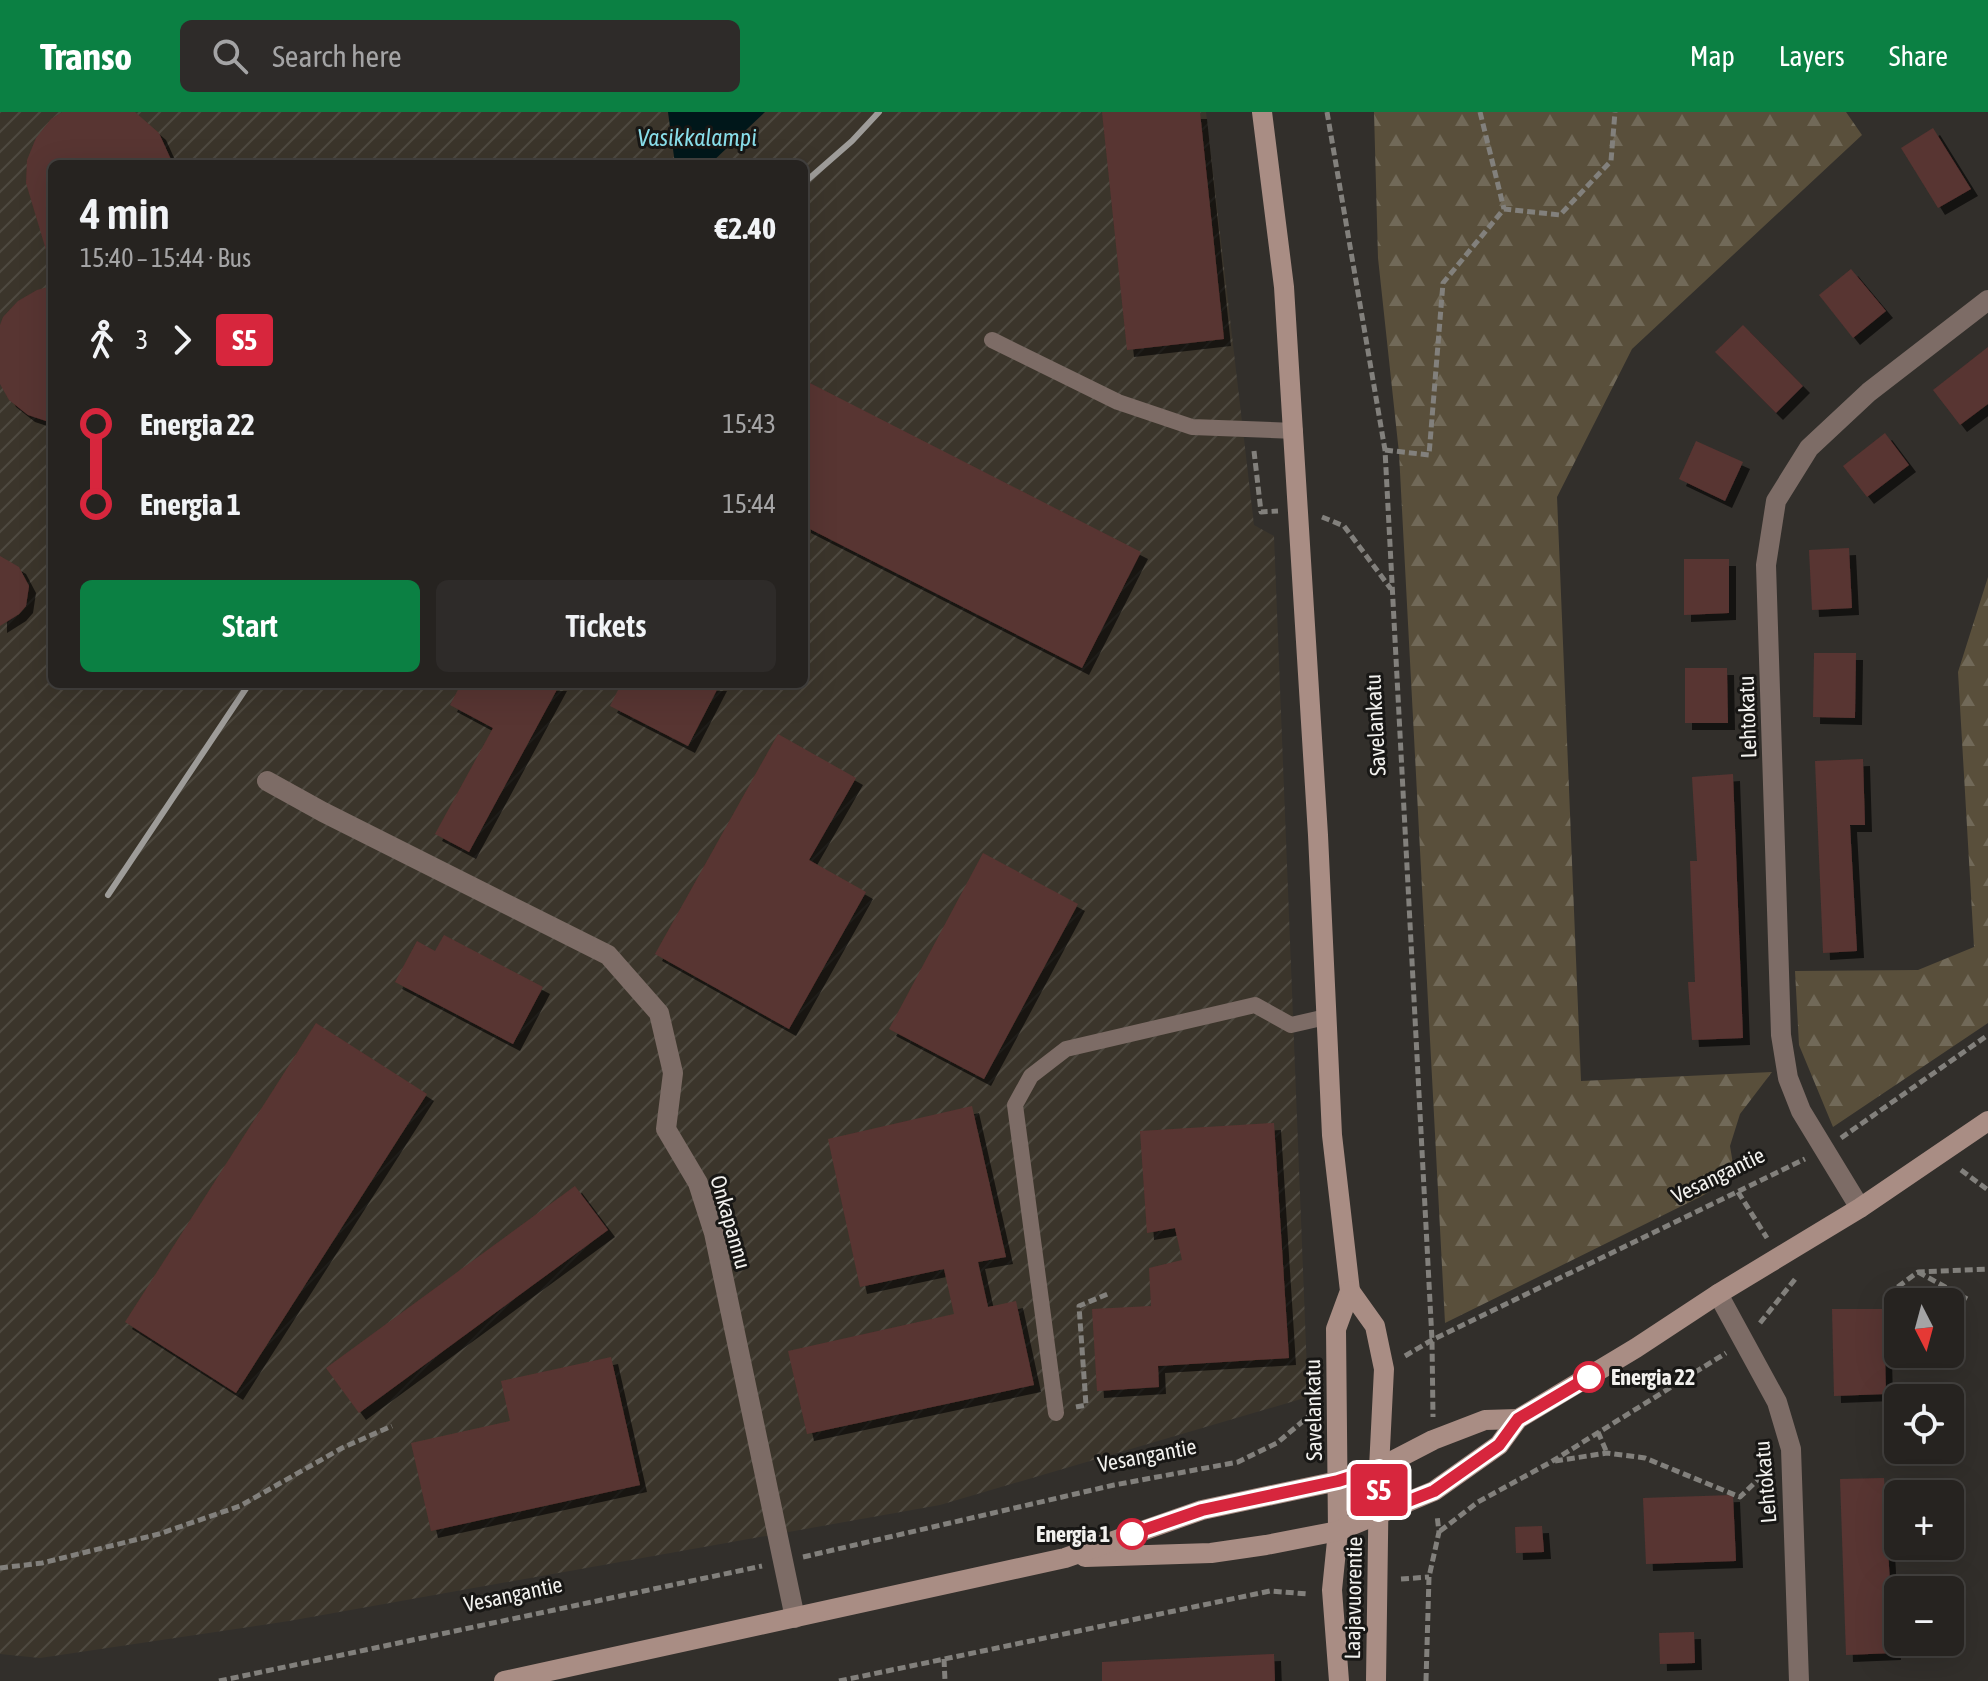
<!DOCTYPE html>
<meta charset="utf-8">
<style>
:root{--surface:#262320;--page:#2e2b29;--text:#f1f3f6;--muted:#a4a4a5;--line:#42403e;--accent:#0b8043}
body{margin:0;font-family:"Asap Condensed",sans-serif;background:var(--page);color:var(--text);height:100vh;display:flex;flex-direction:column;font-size:30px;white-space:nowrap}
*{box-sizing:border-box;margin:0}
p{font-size:26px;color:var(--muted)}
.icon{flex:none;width:44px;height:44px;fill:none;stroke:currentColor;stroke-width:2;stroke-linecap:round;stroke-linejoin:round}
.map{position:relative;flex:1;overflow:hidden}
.details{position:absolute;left:48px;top:48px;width:760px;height:528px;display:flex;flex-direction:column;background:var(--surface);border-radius:12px;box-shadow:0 8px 32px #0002,0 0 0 2px var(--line)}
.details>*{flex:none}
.badge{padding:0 16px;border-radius:6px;font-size:28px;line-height:52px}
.needle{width:52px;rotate:174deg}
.buttons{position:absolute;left:1884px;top:1176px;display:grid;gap:16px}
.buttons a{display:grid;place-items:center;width:80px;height:80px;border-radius:12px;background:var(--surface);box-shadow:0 8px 32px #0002,0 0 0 2px var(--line);font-size:40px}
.map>.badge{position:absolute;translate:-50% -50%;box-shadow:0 0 0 4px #fff}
.legs{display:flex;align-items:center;gap:12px;height:88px;padding:0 32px;font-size:26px}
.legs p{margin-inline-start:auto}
.overview{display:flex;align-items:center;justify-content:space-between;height:136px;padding:0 32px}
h1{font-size:44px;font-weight:600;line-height:60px}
.cta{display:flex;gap:16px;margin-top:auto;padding:16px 32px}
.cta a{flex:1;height:92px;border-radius:12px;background:var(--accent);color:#fff;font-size:32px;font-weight:600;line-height:92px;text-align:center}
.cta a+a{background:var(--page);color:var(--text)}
ul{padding:0 32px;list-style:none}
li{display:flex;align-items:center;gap:28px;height:80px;font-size:30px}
li i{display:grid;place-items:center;width:12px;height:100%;margin:0 10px;background:currentColor}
li i::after{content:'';width:20px;height:20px;margin:-10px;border:6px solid;border-radius:50%;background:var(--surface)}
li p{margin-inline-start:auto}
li:first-child i{background:linear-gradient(#0000 50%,currentColor 0)}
li:last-child i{background:linear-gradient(currentColor 50%,#0000 0)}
header{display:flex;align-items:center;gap:48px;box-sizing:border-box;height:112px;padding:0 40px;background:var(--accent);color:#fff}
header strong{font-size:38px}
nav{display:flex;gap:44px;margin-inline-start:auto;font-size:28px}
.search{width:560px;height:72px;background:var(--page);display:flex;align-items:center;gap:20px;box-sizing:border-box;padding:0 28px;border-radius:12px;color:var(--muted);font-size:30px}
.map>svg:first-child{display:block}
</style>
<header>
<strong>Transo</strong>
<div class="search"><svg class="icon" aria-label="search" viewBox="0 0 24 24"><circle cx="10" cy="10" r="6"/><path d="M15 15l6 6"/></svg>Search here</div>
<nav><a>Map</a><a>Layers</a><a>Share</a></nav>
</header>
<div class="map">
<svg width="1988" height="1569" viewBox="0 0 1988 1569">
<defs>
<pattern id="industrial-furrows" width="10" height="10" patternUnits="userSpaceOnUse" patternTransform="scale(2)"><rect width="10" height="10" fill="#3b352b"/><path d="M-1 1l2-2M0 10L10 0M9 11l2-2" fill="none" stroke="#4e4940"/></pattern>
<pattern id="forest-firs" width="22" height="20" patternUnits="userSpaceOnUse" patternTransform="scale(2)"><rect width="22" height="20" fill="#594f3b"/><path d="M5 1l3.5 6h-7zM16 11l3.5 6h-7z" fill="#716958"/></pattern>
<filter id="shadow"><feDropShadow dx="7" dy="7" stdDeviation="0" flood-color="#0009"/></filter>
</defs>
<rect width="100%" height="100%" fill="#322f2b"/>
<path fill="url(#industrial-furrows)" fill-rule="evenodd" d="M0,0H1206L1254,413L1274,424L1308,1285L940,1393L289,1509L40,1546L0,1542ZM52,52H804V572H52Z"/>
<g fill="url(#forest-firs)">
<polygon points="1374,0 1846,0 1862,23 1632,237 1557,385 1581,969 1772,960 1740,1002 1730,1034 1735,1064 1702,1084 1445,1211 1399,341 1378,146"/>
<polygon points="1988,465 1988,911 1833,1015 1799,933 1795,859 1918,858 1974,835 1958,560"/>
</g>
<polygon fill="#00171a" points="668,0 765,0 710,52 675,52"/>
<g fill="#593431" filter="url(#shadow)">
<polygon points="62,0 135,0 159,21 173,52 52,52 52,137 46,138 26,71 27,48 36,26 51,7"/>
<polygon points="1102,0 1200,0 1224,227 1127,238"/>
<polygon points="1933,16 1971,77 1938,96 1901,36"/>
<polygon points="1851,157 1886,199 1853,226 1819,183"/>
<polygon points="52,174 52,311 28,303 9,288 0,272 0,213 3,205 18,189 37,178"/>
<polygon points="1743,213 1803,274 1776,301 1715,240"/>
<polygon points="1988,235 1988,292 1960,313 1933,278"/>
<polygon points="804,268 1141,440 1082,556 804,414"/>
<polygon points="1885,321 1909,353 1867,385 1843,354"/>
<polygon points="1696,329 1743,350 1725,389 1679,367"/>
<polygon points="1849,436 1852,496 1812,498 1809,438"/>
<polygon points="0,444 19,455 29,474 26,494 19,502 0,514"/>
<polygon points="1684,447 1729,447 1729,501 1684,503"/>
<polygon points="1814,541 1856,541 1855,606 1813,605"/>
<polygon points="1685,556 1727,556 1728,611 1685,611"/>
<polygon points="461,572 560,572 469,740 435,722 493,616 450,593"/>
<polygon points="621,572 720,572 688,634 610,594"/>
<polygon points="778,622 856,666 809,748 866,780 789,917 655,842"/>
<polygon points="1863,647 1865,713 1850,713 1857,839 1823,841 1815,649"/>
<polygon points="1733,662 1743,926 1692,928 1688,870 1695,870 1690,749 1697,749 1692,665"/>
<polygon points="983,741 1078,792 984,967 889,917"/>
<polygon points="444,823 543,875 513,932 395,870 417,829 435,839"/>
<polygon points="316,911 427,982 236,1281 125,1210"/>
<polygon points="972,994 1006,1145 978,1150 988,1195 1016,1189 1034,1273 807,1322 788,1239 954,1202 944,1157 860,1175 828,1027"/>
<polygon points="1274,1011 1289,1246 1158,1254 1159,1275 1097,1279 1092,1197 1151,1194 1149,1156 1182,1148 1175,1116 1147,1121 1140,1019"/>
<polygon points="575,1074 608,1118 359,1301 326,1256"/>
<polygon points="1832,1197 1884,1197 1886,1282 1834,1284"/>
<polygon points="611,1245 640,1373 431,1419 411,1331 510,1309 501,1269"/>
<polygon points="1884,1366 1894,1541 1846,1543 1840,1367"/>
<polygon points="1733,1383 1736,1449 1646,1452 1643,1386"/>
<polygon points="1542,1414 1544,1440 1516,1441 1515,1415"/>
<polygon points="1694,1520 1695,1551 1660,1552 1659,1521"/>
<polygon points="1274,1542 1275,1569 1102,1569 1102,1550"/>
</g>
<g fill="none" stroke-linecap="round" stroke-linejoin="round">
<g stroke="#82807c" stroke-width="5" stroke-dasharray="8 4" stroke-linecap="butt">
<polyline points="1327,0 1385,338 1432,1228 1433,1305"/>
<polyline points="1480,0 1504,97"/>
<polyline points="1385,338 1429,343 1443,171 1504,97 1560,103 1611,49 1615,0"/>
<polyline points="1254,339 1261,400 1278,399"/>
<polyline points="1322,405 1344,414 1391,477"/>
<polyline points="1841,1026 1988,923"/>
<polyline points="1961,1058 1988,1078"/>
<polyline points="1738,1080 1767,1126"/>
<polyline points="1918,1160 1969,1188"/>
<polyline points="1888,1182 1918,1160 1988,1157"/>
<polyline points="1760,1211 1796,1166"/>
<polyline points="1405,1244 1432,1228 1805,1047"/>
<polyline points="1076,1295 1086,1293 1079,1194 1110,1181"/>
<polyline points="1598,1320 1607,1341"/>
<polyline points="1555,1349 1607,1341 1645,1346 1740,1385 1767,1359"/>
<polyline points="1440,1419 1478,1390 1551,1350 1726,1241"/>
<polyline points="803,1445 1114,1373 1238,1350 1277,1331 1315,1299"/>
<polyline points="0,1456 42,1451 159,1422 240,1394 342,1336 392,1314"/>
<polyline points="1401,1467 1429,1465"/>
<polyline points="944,1547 945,1569"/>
<polyline points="219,1569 762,1454"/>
<polyline points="839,1569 1270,1479 1308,1482"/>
<polyline points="1426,1569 1429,1465 1439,1420 1437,1403"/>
</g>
<g stroke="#7d6c66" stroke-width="16">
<polyline points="992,228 1118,290 1192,315 1295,319"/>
<polyline points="1056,1301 1015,993 1031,964 1066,937 1255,893 1291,913 1326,905"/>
</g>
<g stroke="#7d6c66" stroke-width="20">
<polyline points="267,669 323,700 608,843 659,901 673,961 666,1017 698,1071 714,1121 795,1506"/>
<polyline points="1860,1096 1801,999 1788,966 1781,923 1766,453 1776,389 1809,336 1869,280 1988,188"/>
<polyline points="1718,1182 1777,1290 1791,1337 1799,1569"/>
</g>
<g stroke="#a98d84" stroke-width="20">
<polyline points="1262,0 1284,175 1318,723 1332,1023 1350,1179 1336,1217 1338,1419 1332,1478 1339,1569"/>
<polyline points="1350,1179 1375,1214 1384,1257 1379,1356 1376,1569"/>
<polyline points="1085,1445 1211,1441 1266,1433 1338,1419 1434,1379 1499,1333 1518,1307 1636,1236 1718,1182 1860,1096 1988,1009"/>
<polyline points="504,1569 1065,1446 1202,1398 1338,1369 1379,1356 1433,1328 1485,1308 1518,1307"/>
</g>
<g stroke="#9e9c99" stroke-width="6">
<polyline points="804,71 852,29 879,0"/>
<polyline points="108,783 249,572"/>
</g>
</g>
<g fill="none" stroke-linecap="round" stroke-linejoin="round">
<defs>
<polyline id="line-1" points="1132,1422 1202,1398 1338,1369 1379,1356 1378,1401 1434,1379 1499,1333 1518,1307 1589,1265"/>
</defs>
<use href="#line-1" stroke="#fff" stroke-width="18"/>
<use href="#line-1" stroke="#d7263d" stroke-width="12"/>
</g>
<g fill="#fff" stroke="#d7263d" stroke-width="4">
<circle cx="1589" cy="1265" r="14"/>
<circle cx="1132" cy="1422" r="14"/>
</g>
<g text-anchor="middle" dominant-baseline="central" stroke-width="6" stroke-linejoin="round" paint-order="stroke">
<g font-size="22" fill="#f2f1ee" stroke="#181715">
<text transform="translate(1747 605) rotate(-92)">Lehtokatu</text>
<text transform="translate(1375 613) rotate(-93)">Savelankatu</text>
<text transform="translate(1718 1063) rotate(-26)">Vesangantie</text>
<text transform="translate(731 1110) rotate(74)">Onkapannu</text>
<text transform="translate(1313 1298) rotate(-91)">Savelankatu</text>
<text transform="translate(1147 1343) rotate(-11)">Vesangantie</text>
<text transform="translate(1765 1370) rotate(-95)">Lehtokatu</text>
<text transform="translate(513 1482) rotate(-12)">Vesangantie</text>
<text transform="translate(1353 1486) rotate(-89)">Laajavuorentie</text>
</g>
<g font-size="22" font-weight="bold" fill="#f2f1ee" stroke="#181715" text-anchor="start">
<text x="1611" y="1265">Energia 22</text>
<text x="1110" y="1422" text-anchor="end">Energia 1</text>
</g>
<g font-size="24" font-style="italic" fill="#88dde9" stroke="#181715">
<text x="697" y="25">Vasikkalampi</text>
</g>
</g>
</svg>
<div class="buttons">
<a><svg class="needle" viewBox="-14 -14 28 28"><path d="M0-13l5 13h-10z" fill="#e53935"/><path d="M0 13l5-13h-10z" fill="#a4a4a5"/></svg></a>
<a><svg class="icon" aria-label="locate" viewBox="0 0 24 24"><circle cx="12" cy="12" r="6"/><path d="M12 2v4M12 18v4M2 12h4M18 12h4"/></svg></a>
<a>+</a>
<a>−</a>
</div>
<b class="badge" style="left:1379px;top:1378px;background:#d7263d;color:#fff">S5</b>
<section class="details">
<div class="overview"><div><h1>4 min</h1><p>15:40 – 15:44 · Bus</p></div><b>€2.40</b></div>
<div class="legs"><svg class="icon" aria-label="walk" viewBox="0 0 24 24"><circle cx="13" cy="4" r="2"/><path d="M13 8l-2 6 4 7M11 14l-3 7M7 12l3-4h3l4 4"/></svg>3<svg class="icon" aria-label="forward" viewBox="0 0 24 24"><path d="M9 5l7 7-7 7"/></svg><b class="badge" style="background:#d7263d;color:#fff">S5</b></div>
<ul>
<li><i style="color:#d7263d"></i><b>Energia 22</b><p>15:43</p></li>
<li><i style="color:#d7263d"></i><b>Energia 1</b><p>15:44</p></li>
</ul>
<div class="cta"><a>Start</a><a>Tickets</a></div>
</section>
</div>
